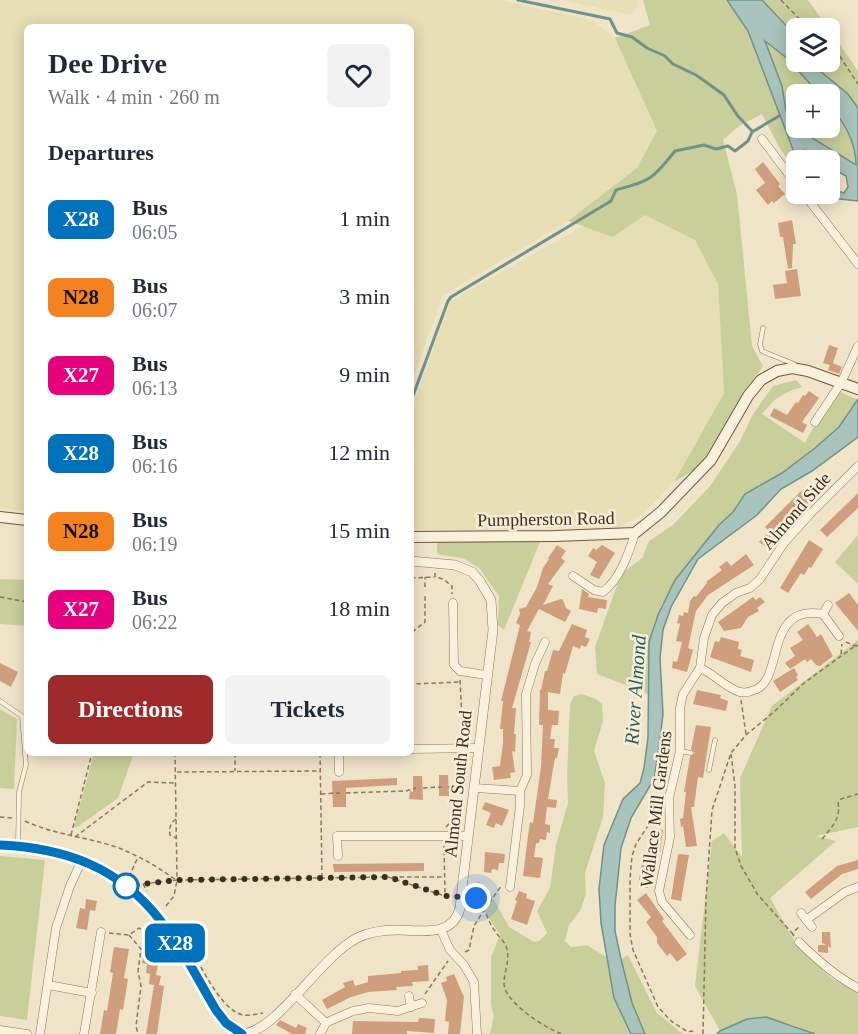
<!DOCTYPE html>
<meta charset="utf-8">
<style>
:root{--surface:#fff;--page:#f2f2f3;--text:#1f2937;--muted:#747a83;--accent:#9e2a2b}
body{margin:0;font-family:Georgia,serif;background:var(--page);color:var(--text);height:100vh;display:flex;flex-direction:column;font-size:22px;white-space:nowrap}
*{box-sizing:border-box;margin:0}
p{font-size:20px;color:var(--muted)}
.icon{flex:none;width:33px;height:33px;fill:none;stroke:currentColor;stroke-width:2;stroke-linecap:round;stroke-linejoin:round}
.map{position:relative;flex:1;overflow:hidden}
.sheet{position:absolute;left:24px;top:24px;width:390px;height:732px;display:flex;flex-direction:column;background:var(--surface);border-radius:9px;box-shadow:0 3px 15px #0003}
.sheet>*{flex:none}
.badge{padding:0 12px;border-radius:9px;font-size:21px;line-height:39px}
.controls{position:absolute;left:786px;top:18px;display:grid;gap:12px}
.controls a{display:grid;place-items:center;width:54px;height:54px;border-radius:9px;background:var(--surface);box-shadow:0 3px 15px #0003;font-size:30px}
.you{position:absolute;width:30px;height:30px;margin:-15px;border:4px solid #fff;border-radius:50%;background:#1a73e8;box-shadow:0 0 0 9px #1a73e833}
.map>.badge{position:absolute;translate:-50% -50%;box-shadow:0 0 0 3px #fff}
h2{padding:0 24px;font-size:22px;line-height:54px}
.round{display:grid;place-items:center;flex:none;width:63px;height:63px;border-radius:9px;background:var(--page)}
.summary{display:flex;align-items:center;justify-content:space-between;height:102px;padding:0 24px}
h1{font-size:28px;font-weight:700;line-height:45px}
.primary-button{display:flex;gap:12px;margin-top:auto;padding:12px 24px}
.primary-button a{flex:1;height:69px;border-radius:9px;background:var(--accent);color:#fff;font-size:24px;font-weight:700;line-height:69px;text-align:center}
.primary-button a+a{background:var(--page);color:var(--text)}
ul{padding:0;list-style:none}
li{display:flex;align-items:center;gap:18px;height:78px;padding:0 24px}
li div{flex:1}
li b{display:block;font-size:22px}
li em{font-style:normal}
li .badge{min-width:66px;font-weight:700;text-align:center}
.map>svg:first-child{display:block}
</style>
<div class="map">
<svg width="858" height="1034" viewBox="0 0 858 1034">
<rect width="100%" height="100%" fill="#f0e4c8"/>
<g fill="#e6deb5">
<polygon points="0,0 502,0 593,21 615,38 657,131 637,168 568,221 442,296 411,385 411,27 27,27 27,511 0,508"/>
<polygon points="562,0 638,0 639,4 631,15"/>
<polygon points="645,215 695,240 718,284 724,393 674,482 641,516 619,527 411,530 411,411 451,301 583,226 613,237"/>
</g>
<g fill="#c9cf9b">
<polygon points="643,0 727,0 748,31 797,160 796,173 778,145 762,114 739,126 723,140 737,194 752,346 763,366 699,467 674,482 724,393 718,284 695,240 645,215 613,237 568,221 637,168 657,131 615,38 650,25"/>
<polygon points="746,0 808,0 828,28 796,28 796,57"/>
<polygon points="830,30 858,71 858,129 845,111 801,62 830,62"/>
<polygon points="764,40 788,59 819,94 796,94 796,125 786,111 782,86"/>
<polygon points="830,106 836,113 856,148 856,165 798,128 830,128"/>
<path d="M796,380L802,387C782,393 775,398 762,414L805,443L820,415L838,391L858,400L839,427L815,448L782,473L745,494L733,512L719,525L662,604L649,642V694L597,674L595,647L621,574L642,558L649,541L673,525L710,486L740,441L753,414L773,386Z"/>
<polygon points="858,535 858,584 835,562"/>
<polygon points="437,542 540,542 504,630 498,625 499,596 480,569 465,559 437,554"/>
<polygon points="0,579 27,580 27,626 0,624"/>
<polygon points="858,640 858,827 816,836 836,841 770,898 797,946 831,978 858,992 858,1034 815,1034 794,1025 747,1019 720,1031 695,986 712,841 724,833 742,857 740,778 772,706"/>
<polygon points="582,694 596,699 602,704 603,721 594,751 605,783 603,817 585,873 586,894 580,911 569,925 565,941 571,947 587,945 606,957 614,998 631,1034 490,1034 494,1016 491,1005 491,957 500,935 474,895 474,884 478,881 487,887 509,927 534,942 539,941 547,933 537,911 550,888 556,845 568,803 567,776 570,704 574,696"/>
<polygon points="0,709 17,719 14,789 0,788"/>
<polygon points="94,753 134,753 118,798 76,828 74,826"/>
<polygon points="0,856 45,860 27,1020 0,1016"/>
<polygon points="628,955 657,1013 683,1034 645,1034 632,1003 621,959"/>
</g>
<g fill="#a9c4bc" stroke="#6f938a" stroke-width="1.5" fill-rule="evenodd">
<path d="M727,0H762L796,36V62H809L848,94L858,108V201L822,197L819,194H830V189L844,193L848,187L846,176L830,167V160H822L805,150L800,153L806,160H797L748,31ZM765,41L788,59L819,94H830V106C844,122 856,143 856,165L796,128L786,111L782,86Z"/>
<polygon points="858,399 858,437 812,471 781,489 757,515 698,559 671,607 663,630 660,658 663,714 659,747 654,779 631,818 621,848 615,906 615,931 621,959 632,1003 645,1034 631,1034 614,998 601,923 599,889 604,845 623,799 640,783 644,768 648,737 649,642 658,615 675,580 719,525 733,512 745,494 782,473 815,448 839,427"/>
<polygon points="766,1017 815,1034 717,1034 720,1031 747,1019"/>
</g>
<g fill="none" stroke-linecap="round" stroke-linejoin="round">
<g stroke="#6f938a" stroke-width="3">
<polyline points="518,0 610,19 617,33 632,37 647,48 665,56 673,64 696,75 724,95 737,115 752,131"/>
<path d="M411,401L448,301L451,297L611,201L616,190C651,180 652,180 675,151L704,145L716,149L728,146L735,151L748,141L752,132L779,116"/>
</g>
</g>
<g fill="#cf9f7d">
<polygon points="763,162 780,184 778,186 785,194 774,203 772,201 768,205 756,190 765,183 755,169"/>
<polygon points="792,220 796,244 793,244 792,268 788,269 783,237 780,237 778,223"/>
<polygon points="797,269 801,296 775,299 773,285 787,283 785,271"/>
<polygon points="829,345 838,348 833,363 842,367 839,374 828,370 830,365 823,363"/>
<polygon points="809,391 819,398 802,422 807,425 803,433 770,416 774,408 787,415 796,402 798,403 803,395 805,396"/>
<polygon points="802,490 812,499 795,515 766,547 759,542 769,531 765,527"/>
<polygon points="858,493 858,508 827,537 820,530"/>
<polygon points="809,540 823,549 811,568 809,567 804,575 801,573 788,593 780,588"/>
<polygon points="557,545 566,551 561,558 565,561 548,584 553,586 543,605 561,599 563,600 566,608 571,611 565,622 539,609 527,631 531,632 529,642 531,642 512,708 516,708 514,734 516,734 515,752 512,751 515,772 510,773 511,778 494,780 492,767 500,766 503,743 503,729 500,729 503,701 501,701 520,625 516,623 520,614 519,609 526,607 537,587 543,568 549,559 548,558"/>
<polygon points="602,545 615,553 599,579 590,575 597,562 588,556 593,548 596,550"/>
<polygon points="746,554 754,565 708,595 696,611 688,648 693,650 687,672 672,668 673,661 677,662 682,642 676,641 680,624 677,623 679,615 683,616 684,612 688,613 690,601 694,596 696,597 707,583 706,582 722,570 719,567 727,561 731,566"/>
<polygon points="582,589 589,594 588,597 607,600 606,609 598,608 597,613 579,609"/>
<polygon points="849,593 858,605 858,631 835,603"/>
<polygon points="753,597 756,600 760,597 765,602 757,608 759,611 748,617 741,628 724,631 718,622"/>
<polygon points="572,624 587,630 585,637 590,639 586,647 581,645 580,649 573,646 565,674 563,673 560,694 548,692 548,710 559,711 558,725 552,725 550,739 555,739 554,748 559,748 557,758 555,758 548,799 557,800 556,808 547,807 545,824 550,825 550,833 547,832 546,840 540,839 539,843 536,843 534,857 543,858 540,878 523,876 528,836 530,822 533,823 541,767 543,725 539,725 540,690 541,690 545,671 547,671 553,650 559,651"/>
<polygon points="808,624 817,637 821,634 833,656 820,666 816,665 811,659 807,662 805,659 790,669 785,663 795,656 790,648 803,640 797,632"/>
<polygon points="721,637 739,642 738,649 742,650 740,656 754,660 751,672 710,657 715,641 719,642"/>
<polygon points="0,663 18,672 11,687 0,681"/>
<polygon points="794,668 798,675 796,677 798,680 780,692 773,681"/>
<polygon points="697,690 721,695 720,698 728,701 726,711 693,704"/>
<polygon points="696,725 711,727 703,778 698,777 694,807 691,807 697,846 686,847 683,826 681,827 680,819 683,818 686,792 684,792 690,757 695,753 691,749"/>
<polygon points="439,775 448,775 449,796 439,796"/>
<polygon points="413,776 422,776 423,800 409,799 410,791 413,792"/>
<polygon points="397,778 397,785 346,788 346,807 333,807 332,781"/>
<polygon points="485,802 509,810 502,826 496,823 494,828 486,825 491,813 482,809"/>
<polygon points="652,828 663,830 660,852 648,850"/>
<polygon points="485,852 505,854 504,863 499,863 498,870 492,869 491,873 484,872"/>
<polygon points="646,854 654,856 648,888 638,886 643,855"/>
<polygon points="678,854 689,855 681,901 671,899"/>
<polygon points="858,860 858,869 842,874 811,899 805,892 837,866"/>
<polygon points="424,863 424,871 334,872 333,864"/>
<polygon points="519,891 527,894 526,898 535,901 527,925 511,919 517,901 515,900"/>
<polygon points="646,893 664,919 662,921 687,954 677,962 670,953 667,956 657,943 657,937 646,922 651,917 637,900"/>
<polygon points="86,899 97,901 95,911 90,910 87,930 76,928 80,908 85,909"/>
<polygon points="822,932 830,932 831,948 828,946 828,953 818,952 818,945 826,945 822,943"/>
<polygon points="114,947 129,949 124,978 128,979 123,1010 120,1009 116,1034 100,1034 104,1010 107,1011 113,973 110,972"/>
<polygon points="144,953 154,955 153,964 158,965 156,975 161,976 159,985 164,986 157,1034 146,1034 154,985 149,984 150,974 146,973 147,964 142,963"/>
<polygon points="428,965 429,981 412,982 413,986 396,987 397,990 368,992 351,997 327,1009 322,1000 345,987 343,983 353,980 355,986 368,982 368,976 401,973 401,971 418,970 418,966"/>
<polygon points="454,974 464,997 460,1034 448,1034 449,1022 445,1021 447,1000 441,983 447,981 446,977"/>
<polygon points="419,1018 435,1019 434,1033 407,1031 407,1034 352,1034 353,1021 418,1022"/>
<polygon points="280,1020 296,1028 298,1024 307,1028 305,1033 307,1034 292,1034 276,1025"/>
</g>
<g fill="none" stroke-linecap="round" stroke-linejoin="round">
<defs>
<g id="service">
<polyline points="763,328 760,344 762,351 794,364"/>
<polyline points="0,701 22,716 26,765 19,792 18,845"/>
<polyline points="681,751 691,753"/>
<polyline points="709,770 715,740"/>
</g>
<g id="minor">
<polyline points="762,139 796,184"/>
<polyline points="804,194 858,264"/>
<polyline points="815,422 841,383 858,346"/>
<path d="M573,576L594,590L603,592C620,579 629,553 635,533"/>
<polyline points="453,603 454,665 460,671 486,675"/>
<polyline points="823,614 828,605"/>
<path d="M700,668C713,673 727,689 740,692C744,693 750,692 754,690C785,682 763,603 823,614L839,636"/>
<polyline points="411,749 479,748"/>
<polyline points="339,753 339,772"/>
<polyline points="475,788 520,791"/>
<polyline points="338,856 337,836 468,836"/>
<polyline points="510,887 520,806 520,791 527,775 526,694 535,664 545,642"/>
<polyline points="801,913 812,927"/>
<polyline points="806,920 845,892 858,887"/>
<polyline points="441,930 450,950 464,965 474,982 477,1034"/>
<polyline points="690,935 662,902 659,891 670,837 669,798 680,751 680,708 683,694 700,668 704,638 712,615 722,603 736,593 750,588 760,579 784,543 810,514 858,466"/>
<path d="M799,942C817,960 835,976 858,988"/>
<polyline points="48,985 92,993"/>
<polyline points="295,994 326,1023"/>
<polyline points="409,996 411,1007"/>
<polyline points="0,1030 27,1034"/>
<polyline points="40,1034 56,928 70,886 82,860"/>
<polyline points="84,1034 101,932"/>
<polyline points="320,1034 326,1023 332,1020 353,1011 369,1008 398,1011 422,1003"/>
</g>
<g id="tertiary">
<polyline points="411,561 455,565 472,572 480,581 491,600 493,630 463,880"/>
<path d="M0,845C61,848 109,864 152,909"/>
<polyline points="162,922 216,1010 226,1023 242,1034"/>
<path d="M242,1034C277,1032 320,957 357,938C369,932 384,930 397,930C420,930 453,938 460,908"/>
</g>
<g id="secondary">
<polyline points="0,517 27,520"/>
<polyline points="411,537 555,536 635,533 661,512 711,460 748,396 761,380 777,371 792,368 808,371 858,389"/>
</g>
</defs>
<use href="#service" stroke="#8d765c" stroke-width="5"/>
<use href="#minor" stroke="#8d765c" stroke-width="9"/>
<use href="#tertiary" stroke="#8d765c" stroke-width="10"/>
<use href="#secondary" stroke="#6f573f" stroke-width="12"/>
<g stroke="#8d765c" stroke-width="1.5" stroke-dasharray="4.5 3" stroke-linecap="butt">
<polyline points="781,0 808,28"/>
<polyline points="830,45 837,52 858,84"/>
<polyline points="435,573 435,577 443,579 452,586 452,594"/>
<polyline points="411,578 434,577"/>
<polyline points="425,587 425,577"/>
<polyline points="0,597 27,602"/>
<polyline points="846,642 855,646 858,643"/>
<polyline points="841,654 842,644"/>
<polyline points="460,680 463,741"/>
<polyline points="413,684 411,633 425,622 425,594"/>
<polyline points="741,700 746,734"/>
<polyline points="411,718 413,684 460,682"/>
<polyline points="235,753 235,771"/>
<polyline points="320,753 322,876"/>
<polyline points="731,754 735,786 735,848 741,866 758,895 792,933"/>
<polyline points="463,758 464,789"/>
<polyline points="177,772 320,771"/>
<polyline points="448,787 463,787"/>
<polyline points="423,788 442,787"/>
<polyline points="346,793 406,791 416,788"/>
<polyline points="321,794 340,793"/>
<polyline points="661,806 636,844 632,856 630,879 630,934 633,950 658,1007 671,1021 688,1032 692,1031 695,1034"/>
<polyline points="0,817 12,818"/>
<path d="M176,819C170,823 169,828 170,835L176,838"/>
<path d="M25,821C55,835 88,837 119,848C139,856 158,867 176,880"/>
<polyline points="446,827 461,811"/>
<polyline points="71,835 92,753"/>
<polyline points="75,837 148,782 175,783"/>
<path d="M822,839C832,827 841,818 838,803L841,799L858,794"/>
<polyline points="444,843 445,895"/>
<polyline points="129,877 138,857"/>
<polyline points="392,877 444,877"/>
<polyline points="143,884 147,891"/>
<polyline points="143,884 177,880 175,753"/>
<polyline points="469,897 476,898 484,910 502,885"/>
<polyline points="166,906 174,896 177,880 388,877 445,896 452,897"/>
<path d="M178,929L183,933C195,954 217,1006 240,1014C247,1017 256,1014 263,1013"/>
<polyline points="109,933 129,935 139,928 171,952"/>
<polyline points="129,935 141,949 138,971 141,986 136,1026 138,1034"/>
<polyline points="794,936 792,933 799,927"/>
<polyline points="142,949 167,952"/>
<path d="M465,952L469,950L474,926L484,910C488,917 490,925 495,931C498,936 504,941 506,946C511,958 504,972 504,983C503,1001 546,1029 562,1034"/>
<polyline points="425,994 448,961"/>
<polyline points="703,1034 706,899 712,810 731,753 746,735 775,711 804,683 855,646 858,646"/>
</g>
<use href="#service" stroke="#faf1dc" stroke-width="4"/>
<use href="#minor" stroke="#faf1dc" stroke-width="8"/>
<use href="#tertiary" stroke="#faf1dc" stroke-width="9"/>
<use href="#secondary" stroke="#faf1dc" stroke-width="10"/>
<defs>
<g id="tertiary-bridge">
<polyline points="460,908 463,880"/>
<polyline points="152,909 162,922"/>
</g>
</defs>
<use href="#tertiary-bridge" stroke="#8d765c" stroke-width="10" stroke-linecap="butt"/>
<use href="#tertiary-bridge" stroke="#faf1dc" stroke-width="9"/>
</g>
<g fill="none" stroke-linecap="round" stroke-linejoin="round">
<defs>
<path id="line" d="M0,845C65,848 119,867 160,920C182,947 198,980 216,1010L226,1023L242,1034"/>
</defs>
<use href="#line" stroke="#fff" stroke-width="14"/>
<use href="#line" stroke="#0072bc" stroke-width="9"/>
<polyline stroke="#3d2e20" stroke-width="6" stroke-dasharray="0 10.8" points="126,886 177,880 388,877 446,896 476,898"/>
</g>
<circle fill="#fff" stroke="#0072bc" stroke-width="3" cx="126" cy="886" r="12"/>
<g text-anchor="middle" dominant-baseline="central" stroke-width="5" stroke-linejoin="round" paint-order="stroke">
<g font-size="18" fill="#3d2e20" stroke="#f7eed8">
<text transform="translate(796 511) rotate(-49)">Almond Side</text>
<text transform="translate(546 519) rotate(-1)">Pumpherston Road</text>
<text transform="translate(458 784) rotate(-84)">Almond South Road</text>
<text transform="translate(656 809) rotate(-83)">Wallace Mill Gardens</text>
</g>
<g font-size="20" font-style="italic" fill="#2f5d5a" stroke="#f7eed8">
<text transform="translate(635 690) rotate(-86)">River Almond</text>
</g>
</g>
</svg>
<div class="controls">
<a><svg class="icon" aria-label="layers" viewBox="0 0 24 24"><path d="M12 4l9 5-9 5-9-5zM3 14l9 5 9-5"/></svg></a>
<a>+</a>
<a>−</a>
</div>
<div class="you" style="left:476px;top:898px"></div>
<b class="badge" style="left:175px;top:943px;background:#0072bc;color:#fff">X28</b>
<section class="sheet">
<div class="summary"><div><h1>Dee Drive</h1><p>Walk · 4 min · 260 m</p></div><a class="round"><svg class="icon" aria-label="heart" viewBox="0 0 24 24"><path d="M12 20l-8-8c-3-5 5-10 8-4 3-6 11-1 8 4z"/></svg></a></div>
<h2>Departures</h2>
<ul>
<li><span class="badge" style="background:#0072bc;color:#fff">X28</span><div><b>Bus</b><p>06:05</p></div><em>1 min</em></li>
<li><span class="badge" style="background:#f58220;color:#111">N28</span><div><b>Bus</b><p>06:07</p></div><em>3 min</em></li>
<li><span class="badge" style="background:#e6007e;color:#fff">X27</span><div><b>Bus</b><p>06:13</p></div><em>9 min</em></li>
<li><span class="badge" style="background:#0072bc;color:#fff">X28</span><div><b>Bus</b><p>06:16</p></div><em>12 min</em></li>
<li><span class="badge" style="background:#f58220;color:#111">N28</span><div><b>Bus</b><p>06:19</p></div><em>15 min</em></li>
<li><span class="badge" style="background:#e6007e;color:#fff">X27</span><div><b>Bus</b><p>06:22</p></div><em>18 min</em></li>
</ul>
<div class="primary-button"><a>Directions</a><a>Tickets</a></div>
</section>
</div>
